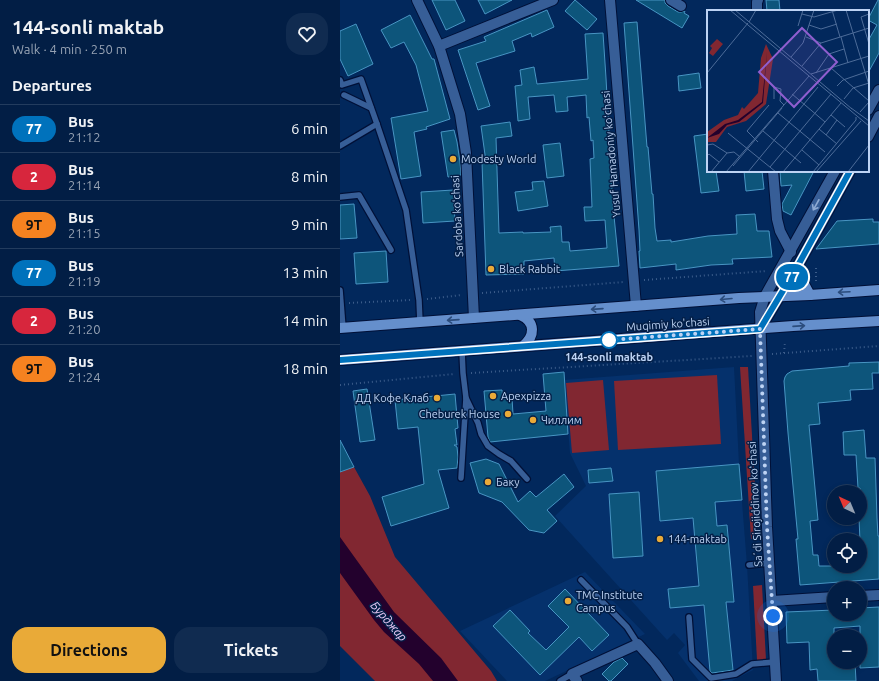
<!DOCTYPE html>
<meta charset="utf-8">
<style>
:root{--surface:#021e45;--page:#102b50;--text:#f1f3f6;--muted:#96a2b3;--line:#233c5e;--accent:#e9aa38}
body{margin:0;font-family:Ubuntu,sans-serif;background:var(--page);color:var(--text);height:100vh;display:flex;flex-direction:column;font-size:15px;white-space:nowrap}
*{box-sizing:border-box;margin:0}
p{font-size:13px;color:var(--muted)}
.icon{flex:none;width:22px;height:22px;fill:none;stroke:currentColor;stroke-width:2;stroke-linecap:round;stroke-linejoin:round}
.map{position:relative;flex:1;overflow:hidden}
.drawer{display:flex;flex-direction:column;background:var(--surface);width:340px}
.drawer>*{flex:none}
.badge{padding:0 8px;border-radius:13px;font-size:14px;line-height:26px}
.needle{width:26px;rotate:316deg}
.controls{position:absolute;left:487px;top:485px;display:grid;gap:8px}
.controls a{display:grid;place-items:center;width:40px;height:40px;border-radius:50%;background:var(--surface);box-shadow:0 2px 6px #0003,0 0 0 1px var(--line);font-size:20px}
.you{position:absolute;width:20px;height:20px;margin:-10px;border:3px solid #fff;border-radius:50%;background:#1a73e8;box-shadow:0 0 0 6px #1a73e833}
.map>.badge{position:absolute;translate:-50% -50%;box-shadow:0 0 0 2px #fff}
h2{padding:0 12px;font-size:15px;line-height:36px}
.round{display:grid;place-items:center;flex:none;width:42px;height:42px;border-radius:16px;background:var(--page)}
.head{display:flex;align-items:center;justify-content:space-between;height:68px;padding:0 12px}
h1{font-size:19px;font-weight:700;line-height:30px}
.button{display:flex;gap:8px;margin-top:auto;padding:8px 12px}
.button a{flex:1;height:46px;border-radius:16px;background:var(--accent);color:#111;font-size:16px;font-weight:700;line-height:46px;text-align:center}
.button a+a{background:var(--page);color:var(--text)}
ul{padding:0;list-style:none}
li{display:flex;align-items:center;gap:12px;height:48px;padding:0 12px;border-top:1px solid var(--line)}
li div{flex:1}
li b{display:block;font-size:15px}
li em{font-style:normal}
li .badge{min-width:44px;font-weight:700;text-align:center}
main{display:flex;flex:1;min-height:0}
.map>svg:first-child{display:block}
</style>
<main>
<section class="drawer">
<div class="head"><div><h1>144-sonli maktab</h1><p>Walk · 4 min · 250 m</p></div><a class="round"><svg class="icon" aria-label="heart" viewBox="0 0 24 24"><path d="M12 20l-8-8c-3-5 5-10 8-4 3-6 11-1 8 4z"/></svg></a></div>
<h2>Departures</h2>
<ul>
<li><span class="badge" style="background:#0072bc;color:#fff">77</span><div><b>Bus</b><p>21:12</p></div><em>6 min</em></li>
<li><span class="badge" style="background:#d7263d;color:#fff">2</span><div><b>Bus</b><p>21:14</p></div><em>8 min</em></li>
<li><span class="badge" style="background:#f58220;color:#111">9Т</span><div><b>Bus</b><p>21:15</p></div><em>9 min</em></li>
<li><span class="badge" style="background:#0072bc;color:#fff">77</span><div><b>Bus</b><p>21:19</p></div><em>13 min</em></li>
<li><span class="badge" style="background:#d7263d;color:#fff">2</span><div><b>Bus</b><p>21:20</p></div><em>14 min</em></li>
<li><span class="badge" style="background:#f58220;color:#111">9Т</span><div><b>Bus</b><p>21:24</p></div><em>18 min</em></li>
</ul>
<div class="button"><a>Directions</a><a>Tickets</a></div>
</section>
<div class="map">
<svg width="539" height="681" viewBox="0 0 539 681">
<rect width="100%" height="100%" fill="#02285c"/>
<g fill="#05316c">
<polygon points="394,367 399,464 407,565 413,670 392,681 359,681 338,653 345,645 334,633 327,640 215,516 246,486 230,453 224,380"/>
<polygon points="245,572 305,634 205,681 167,681 120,631"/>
</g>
<g fill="#812731">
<polygon points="400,367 408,367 418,538 411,539"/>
<polygon points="377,375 381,444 278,450 274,381"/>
<polygon points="263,380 269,450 232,453 226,383"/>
<polygon points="14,467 30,496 55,557 151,671 157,681 35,681 0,646 0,472"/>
<polygon points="422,585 426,660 417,660 413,586"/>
</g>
<polygon fill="#23012d" points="0,537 54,612 101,658 118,681 93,681 79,664 44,632 34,620 0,573"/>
<g fill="#0d557b" stroke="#4895c3">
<polygon points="92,0 115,0 125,21 106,30"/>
<polygon points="138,0 172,0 145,14"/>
<polygon points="235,0 257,19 247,30 225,11"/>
<polygon points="296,0 325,0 325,3 328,6 338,12 341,12 345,11 344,13 349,16 342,28"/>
<polygon points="426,0 439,0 440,11 427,11"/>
<polygon points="538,0 539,0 539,53 528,73 528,41 537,25 528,20 528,19"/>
<polygon points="207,10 214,27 192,37 191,33 172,41 175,51 136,63 150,106 138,110 118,50 146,41 144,37"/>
<polygon points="70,15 92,59 94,59 110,119 86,127 87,129 74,132 81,176 61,179 51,118 88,111 76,65 64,42 51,48 41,30"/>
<polygon points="297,22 307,147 308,147 312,194 313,194 315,228 317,241 331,240 331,242 368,236 397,234 396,215 415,214 417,231 429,231 432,257 392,259 393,264 371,265 336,270 336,264 300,268 299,251 300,251 299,230 284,23"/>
<polygon points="16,24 33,64 8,76 0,59 0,31"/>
<polygon points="263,33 266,78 273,206 279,266 215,271 214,258 184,261 184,274 146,275 142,162 146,162 141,126 170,122 172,136 156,138 159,233 183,232 183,233 211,232 210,227 221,226 222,242 229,242 230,251 267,248 265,220 245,221 244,207 252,207 250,159 254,158 253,140 251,141 249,117 247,118 246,95 227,97 228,111 216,112 214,95 188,97 190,119 178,121 175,86 182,85 180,70 194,67 197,84 248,79 245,34"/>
<polygon points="359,73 361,88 339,91 338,76"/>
<polygon points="114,130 117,142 120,162 121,175 108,177 101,132"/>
<polygon points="368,134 368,171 376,171 379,191 361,193 354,136"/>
<polygon points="220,143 224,176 207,178 203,145"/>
<polygon points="404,171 422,171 424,189 406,191"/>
<polygon points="440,171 474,171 451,215 443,211 442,204 452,185 441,186"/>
<polygon points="204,181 208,206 178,211 175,192 193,190 192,182"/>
<polygon points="113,190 115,221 83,223 81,192"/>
<polygon points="14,204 17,238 0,239 0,205"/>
<polygon points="533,219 533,222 539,222 539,244 476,249 497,221"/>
<polygon points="46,251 48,282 16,284 14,253"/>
<polygon points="539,362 539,373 532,373 533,389 510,390 511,400 478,403 480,424 469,425 478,520 470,521 473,555 478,555 479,566 520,566 520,564 521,564 519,518 520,518 520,488 518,488 516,455 504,455 503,432 524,430 526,458 535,458 537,518 538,536 539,536 539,579 460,585 456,539 458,539 448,433 444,381 445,377 447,374 452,371 509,366 509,363"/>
<polygon points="224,372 228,434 150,442 148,437 144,391 162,390 163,399 172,398 173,414 206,411 203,374"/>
<polygon points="27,389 35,440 20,442 13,391"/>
<polygon points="115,394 118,428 115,429 117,445 114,445 117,447 118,457 117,468 98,470 109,508 51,526 42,497 84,484 78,427 58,429 55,400"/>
<polygon points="0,440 14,467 0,472"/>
<polygon points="146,459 159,464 178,502 190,491 196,497 224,474 234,487 207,510 217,521 204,533 189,530 162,502 139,493 130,463"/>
<polygon points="399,464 402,500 375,502 377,526 387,525 394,602 386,602 393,670 372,673 370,671 364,605 330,608 328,589 359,586 353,518 320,521 316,471"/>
<polygon points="271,468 273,481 249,483 248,470"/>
<polygon points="299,492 303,556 273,558 269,494"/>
<polygon points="225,589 269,635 252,651 239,637 200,675 153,626 170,610 190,631 188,633 206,650 229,627 208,606"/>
<polygon points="539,607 539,667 520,668 520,626 494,628 494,662 515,662 516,681 478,681 477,669 470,670 469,642 447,643 446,612 494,610 494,614 520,614 520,608"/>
<polygon points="282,658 288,664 271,681 269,681 262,674 274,662"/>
</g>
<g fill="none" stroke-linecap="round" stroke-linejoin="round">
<defs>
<g id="lane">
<polyline points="0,80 2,85 21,79 37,124 66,210 79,300 80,323"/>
<polyline points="4,95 31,108"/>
<polyline points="0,146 37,124"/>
<polyline points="0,197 19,195 51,250"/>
<polyline points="0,290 3,328"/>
<polyline points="126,398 138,423 141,434 148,446 159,454 171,461 187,479"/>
<polyline points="121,478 126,398 123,373 122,351"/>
<polyline points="409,565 429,563"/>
<polyline points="241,580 287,627 298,644"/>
<polyline points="349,617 352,659 371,678 396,674 412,664 435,662"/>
<polyline points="220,681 232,674"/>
</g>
<g id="street">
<polyline points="77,0 99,46 120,114 126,153 134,318"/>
<polyline points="270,0 296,306"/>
<polyline points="331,0 341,6"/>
<polyline points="417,11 417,2 418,0"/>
<polyline points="99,46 213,0"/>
<polyline points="433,171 437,219 440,231 451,252"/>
<polyline points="520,596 539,595"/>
<polyline points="432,601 494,597"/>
<polyline points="237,681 232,674 298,644 315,663 328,681"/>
</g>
<g id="secondary">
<polyline points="528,110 539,90"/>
<polyline points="528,137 539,116"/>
<polyline points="420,329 456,269 510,171"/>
<polyline points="436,681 427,527 420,312 425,296 495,171"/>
</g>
<g id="primary">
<polyline points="456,269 470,295"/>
<path d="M180,315C196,322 195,336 183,346"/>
<polyline points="0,328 399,298 470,295 539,290"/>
<polyline points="0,360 453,326 539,321"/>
</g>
</defs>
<use href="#lane" stroke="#001037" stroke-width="8"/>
<use href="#street" stroke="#001037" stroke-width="12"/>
<use href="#secondary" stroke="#001037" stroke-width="12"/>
<use href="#primary" stroke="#001037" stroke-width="12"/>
<g stroke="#3b5c8a" stroke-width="2" stroke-dasharray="1 3" stroke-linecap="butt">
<polyline points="476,268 476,281"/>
<polyline points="304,280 427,271"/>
<polyline points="142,293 284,282"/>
<polyline points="87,299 122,295"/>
<polyline points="9,303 70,300"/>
<polyline points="444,353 445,342"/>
<polyline points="432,354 539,346"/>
<polyline points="131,373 412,356"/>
<polyline points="0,385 114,374"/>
</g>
<use href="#lane" stroke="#375e97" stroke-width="5.5"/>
<use href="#street" stroke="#375e97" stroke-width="10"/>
<use href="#secondary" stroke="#375e97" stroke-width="10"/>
<use href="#primary" stroke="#658fcc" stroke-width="10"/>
</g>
<defs><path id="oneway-shaft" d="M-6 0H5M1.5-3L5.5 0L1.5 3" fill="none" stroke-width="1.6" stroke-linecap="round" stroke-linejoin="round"/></defs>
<use stroke="#8eaad3" href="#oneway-shaft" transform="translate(476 205) rotate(119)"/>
<g stroke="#2b4c7c">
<use href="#oneway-shaft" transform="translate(504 292) rotate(177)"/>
<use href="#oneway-shaft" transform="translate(386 299) rotate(175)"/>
<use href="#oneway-shaft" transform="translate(257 309) rotate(176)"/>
<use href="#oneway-shaft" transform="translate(113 320) rotate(176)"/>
<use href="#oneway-shaft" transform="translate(459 326) rotate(-4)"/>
</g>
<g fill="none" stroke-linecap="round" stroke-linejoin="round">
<defs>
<polyline id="line" points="0,360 420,329 456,269 510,171"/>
</defs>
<use href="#line" stroke="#fff" stroke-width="9"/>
<use href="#line" stroke="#0072bc" stroke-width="6"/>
<polyline stroke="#bdd3f4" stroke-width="4" stroke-dasharray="0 7.2" points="269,340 420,329 427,527 433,616"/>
</g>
<g fill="#e9aa38" stroke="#041f47" stroke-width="1.5">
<circle cx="113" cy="159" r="4"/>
<circle cx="151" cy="269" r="4"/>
<circle cx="153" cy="396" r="4"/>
<circle cx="97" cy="398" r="4"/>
<circle cx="168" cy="414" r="4"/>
<circle cx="193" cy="420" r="4"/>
<circle cx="148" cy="482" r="4"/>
<circle cx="320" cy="539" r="4"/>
<circle cx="228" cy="601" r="4"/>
</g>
<circle fill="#fff" stroke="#0072bc" stroke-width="2" cx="269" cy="340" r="8"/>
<g text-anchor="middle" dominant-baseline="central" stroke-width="3" stroke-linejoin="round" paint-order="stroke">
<g font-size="11" fill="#bdd3f4" stroke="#041f47">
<text transform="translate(271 154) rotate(-95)">Yusuf Hamadoniy koʻchasi</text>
<text transform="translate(117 216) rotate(-93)">Sardoba koʻchasi</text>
<text transform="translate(328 324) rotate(-4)">Muqimiy ko'chasi</text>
<text transform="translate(415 504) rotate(-93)">Saʼdi Sirojiddinov koʻchasi</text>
</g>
<g font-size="11" fill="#bdd3f4" stroke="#041f47" text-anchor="start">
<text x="121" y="159">Modesty World</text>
<text x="159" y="269">Black Rabbit</text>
<text x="161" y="396">Apexpizza</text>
<text x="89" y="398" text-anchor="end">ДД Кофе Клаб</text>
<text x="160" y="414" text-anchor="end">Cheburek House</text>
<text x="201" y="420">Чиллим</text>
<text x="156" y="482">Баку</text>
<text x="328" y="539">144-maktab</text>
<text x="236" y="595">TMC Institute<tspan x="236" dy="13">Campus</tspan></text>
</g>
<g font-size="11" font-weight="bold" fill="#bdd3f4" stroke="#041f47">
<text x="269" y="357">144-sonli maktab</text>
</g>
<g font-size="12" font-style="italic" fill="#edcaf8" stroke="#041f47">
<text transform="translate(49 621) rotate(49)">Бурджар</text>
</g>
</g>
<g transform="translate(367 10)">
<rect width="162" height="162" fill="#02285c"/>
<path d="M10,29L16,34L6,46L2,43L5,38L3,36ZM59,34L66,49L59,94L39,111L20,117L9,132H0V122L17,110L31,105L35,97L37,99L51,83L54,48Z" fill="#812731"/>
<path d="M60,42L56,93L32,112L20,115L12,124L0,128L18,114L31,110L55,92Z" fill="#23012d"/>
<path fill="none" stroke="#4d6c99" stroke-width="1" d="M23,0L162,116M28,0L145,99M125,0L133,27M139,0L162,75M95,4L107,7L131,0M162,4L154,7L162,34M42,12L49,0M102,15L114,19L130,14M91,16L96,0M99,27L114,33M134,27L141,53M84,47L96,33L107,0M95,56L114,33L162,18M124,58L162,91M0,63L41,13M109,63L122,44L137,39M104,64L162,46M130,76L136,70L162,61M85,84L118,112M67,89V77L74,79L73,91L77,95M137,89L146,78L162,73M144,98L162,111M153,102L162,92M71,103L118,142M124,105L138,117M112,119L130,134M56,121L94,153M21,123L69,162M119,125L130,110M51,132L40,121L62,95M0,135L6,134L20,143M95,140L112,155M0,146L2,144L12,152M26,156L75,98M63,157L124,84M4,162L20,143L27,142L33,147M19,162L102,66M41,162L111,77M76,162L134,93M106,162L149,110V107M109,162L154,111M141,162L162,135"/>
<path fill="#8f5ecf" fill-opacity="0.15" stroke="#8f5ecf" stroke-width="2" d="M95,18L130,52L87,97L52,62Z"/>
<rect width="162" height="162" fill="none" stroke="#bdd3f4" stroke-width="2"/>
</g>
</svg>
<div class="controls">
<a><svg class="needle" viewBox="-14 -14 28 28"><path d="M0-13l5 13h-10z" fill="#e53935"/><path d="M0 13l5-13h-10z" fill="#96a2b3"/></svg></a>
<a><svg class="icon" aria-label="locate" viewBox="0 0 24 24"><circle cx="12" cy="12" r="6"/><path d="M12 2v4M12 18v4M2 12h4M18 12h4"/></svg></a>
<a>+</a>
<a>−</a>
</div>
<div class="you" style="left:433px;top:616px"></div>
<b class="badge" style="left:452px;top:277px;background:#0072bc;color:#fff">77</b>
</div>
</main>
